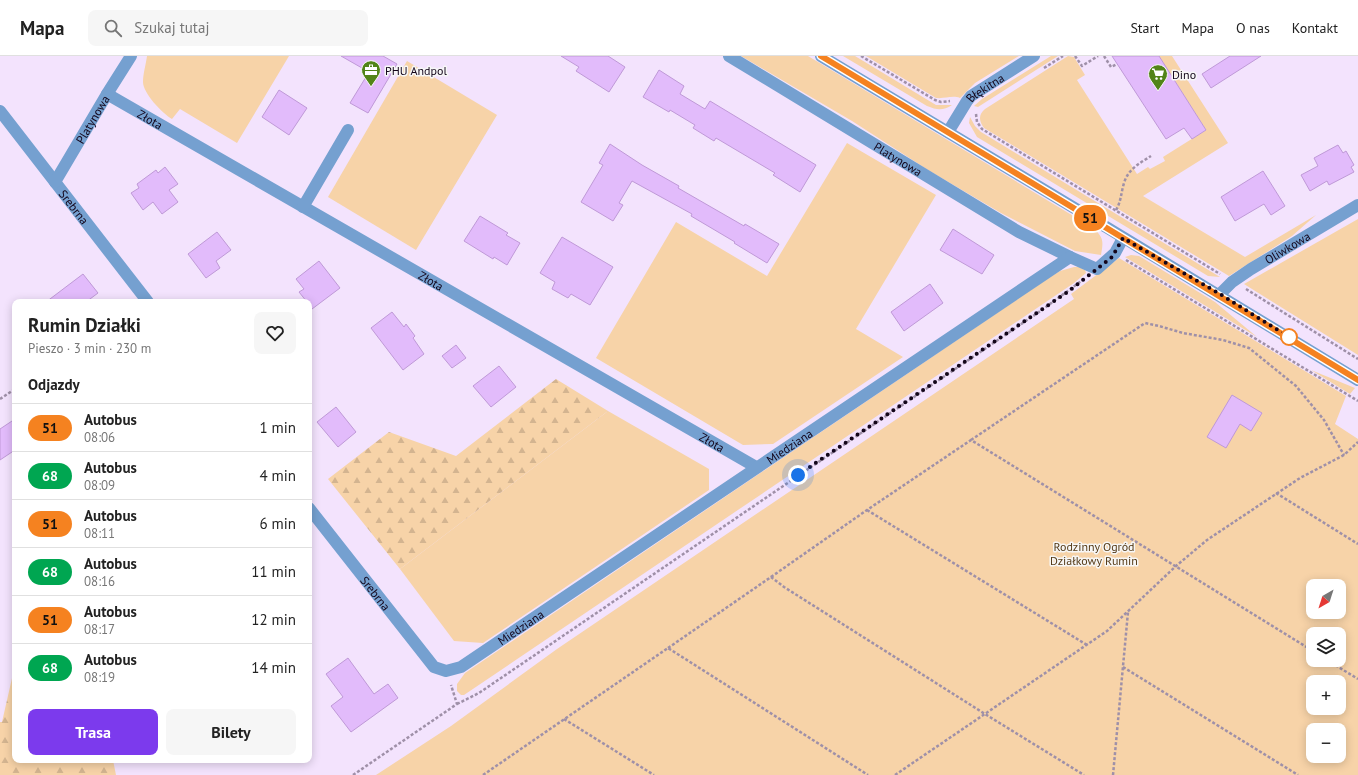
<!DOCTYPE html>
<html lang="pl">
<meta charset="utf-8">
<style>
:root{--surface:#fff;--page:#f6f6f6;--text:#222;--muted:#767676;--line:#e0e0e0;--accent:#7c3aed}
body{margin:0;font-family:"PT Sans",sans-serif;background:var(--page);color:var(--text);height:100vh;display:flex;flex-direction:column;font-size:15px;white-space:nowrap}
*{box-sizing:border-box;margin:0}
p{font-size:13px;color:var(--muted)}
.icon{flex:none;width:22px;height:22px;fill:none;stroke:currentColor;stroke-width:2;stroke-linecap:round;stroke-linejoin:round}
.map{position:relative;flex:1;overflow:hidden}
.details{position:absolute;left:12px;top:243px;width:300px;height:464px;display:flex;flex-direction:column;background:var(--surface);border-radius:8px;box-shadow:0 2px 10px #0003}
.details>*{flex:none}
.badge{padding:0 8px;border-radius:13px;font-size:14px;line-height:26px}
.needle{width:26px;rotate:219deg}
.controls{position:absolute;left:1306px;top:523px;display:grid;gap:8px}
.controls a{display:grid;place-items:center;width:40px;height:40px;border-radius:8px;background:var(--surface);box-shadow:0 2px 10px #0003;font-size:20px}
.you{position:absolute;width:20px;height:20px;margin:-10px;border:3px solid #fff;border-radius:50%;background:#1a73e8;box-shadow:0 0 0 6px #1a73e833}
.map>.badge{position:absolute;translate:-50% -50%;box-shadow:0 0 0 2px #fff}
h2{padding:0 16px;font-size:15px;line-height:36px}
.round{display:grid;place-items:center;flex:none;width:42px;height:42px;border-radius:8px;background:var(--page)}
.overview{display:flex;align-items:center;justify-content:space-between;height:68px;padding:0 16px}
h1{font-size:19px;font-weight:700;line-height:30px}
.cta{display:flex;gap:8px;margin-top:auto;padding:8px 16px}
.cta a{flex:1;height:46px;border-radius:8px;background:var(--accent);color:#fff;font-size:16px;font-weight:700;line-height:46px;text-align:center}
.cta a+a{background:var(--page);color:var(--text)}
ul{padding:0;list-style:none}
li{display:flex;align-items:center;gap:12px;height:48px;padding:0 16px;border-top:1px solid var(--line)}
li div{flex:1}
li b{display:block;font-size:15px}
li em{font-style:normal}
li .badge{min-width:44px;font-weight:700;text-align:center}
header{display:flex;align-items:center;gap:24px;box-sizing:border-box;height:56px;padding:0 20px;background:var(--surface);border-bottom:1px solid var(--line)}
header strong{font-size:19px}
nav{display:flex;gap:22px;margin-inline-start:auto;font-size:14px}
.search{width:280px;height:36px;background:var(--page);display:flex;align-items:center;gap:10px;box-sizing:border-box;padding:0 14px;border-radius:8px;color:var(--muted);font-size:15px}
.map>svg:first-child{display:block}
</style>
<header>
<strong>Mapa</strong>
<div class="search"><svg class="icon" aria-label="search" viewBox="0 0 24 24"><circle cx="10" cy="10" r="6"/><path d="M15 15l6 6"/></svg>Szukaj tutaj</div>
<nav><a>Start</a><a>Mapa</a><a>O nas</a><a>Kontakt</a></nav>
</header>
<div class="map">
<svg width="1358" height="719" viewBox="0 0 1358 719">
<defs>
<pattern id="forest-firs" width="22" height="20" patternUnits="userSpaceOnUse"><rect width="22" height="20" fill="#f7d3a8"/><path d="M5 1l3.5 6h-7zM16 11l3.5 6h-7z" fill="#d3b490"/></pattern>
</defs>
<rect width="100%" height="100%" fill="#f3e3fd"/>
<g fill="#f7d3a8" fill-rule="evenodd">
<path d="M147,0H289L237,87L180,53L172,63C162,57 143,37 143,26C143,18 146,8 147,0Z"/>
<path d="M741,0H808L1090,170C1103,180 1104,183 1101,199L1075,195L1001,157L928,114L852,65Z"/>
<path d="M843,0H855L936,49H952C943,55 937,54 927,50Z"/>
<path d="M866,0H1019L975,27L960,42C952,39 945,43 936,42Z"/>
<polygon points="1051,0 1058,0 978,51 974,50 982,43"/>
<path d="M1068,0L1074,1L1085,19L1077,24L1137,118L1148,111L1150,113L1165,105L1163,101L1206,74L1159,0H1172L1228,87L1143,140L1245,201L1316,159L1292,180L1229,220L984,72C979,65 978,59 985,53Z"/>
<polygon points="407,5 497,59 416,194 328,141"/>
<polygon points="970,61 975,70 981,76 1220,221 1208,220 977,81 969,67"/>
<polygon points="847,87 936,139 856,273 903,301 773,388 743,389 596,302 676,166 767,220"/>
<polygon points="1358,163 1358,299 1244,228"/>
<polygon points="1131,199 1139,200 1215,246 1257,281 1125,201"/>
<path d="M1119,202L1346,340L1335,368L1358,383V719H376L451,670L557,593L1074,243L1071,238ZM1313,530H1339V556H1313ZM1313,578H1339V604H1313ZM1313,626H1339V652H1313ZM1313,674H1339V700H1313Z"/>
<polygon points="1074,211 1079,211 1085,214 1086,217 1074,227 464,639 461,639 457,635 457,628 465,617 1050,221 1060,215"/>
<polygon points="1311,314 1355,332 1350,338"/>
<polygon points="608,355 709,413 709,434 483,587 454,585 400,513"/>
</g>
<g fill="url(#forest-firs)">
<polygon points="556,323 608,355 400,513 328,423 389,376 456,400"/>
<polygon points="15,609 15,704 113,704 116,719 0,719 0,666 2,666"/>
</g>
<g fill="#e2bbfb" stroke="#bf99d7">
<polygon points="341,0 383,0 397,8 368,57 350,47 369,16"/>
<polygon points="561,0 608,0 625,11 609,36 576,15 579,11"/>
<polygon points="1112,0 1159,0 1206,74 1192,83 1184,72 1166,83"/>
<polygon points="1230,0 1261,0 1211,32 1202,18"/>
<polygon points="659,14 684,30 680,38 705,53 710,45 816,109 800,136 773,119 775,117 716,82 714,85 693,72 695,69 670,54 669,56 643,41"/>
<polygon points="279,34 307,52 289,79 262,61"/>
<polygon points="610,88 642,109 679,130 678,132 744,170 745,168 779,188 767,207 734,187 735,186 691,160 692,158 632,125 619,147 623,149 613,165 581,146 603,109 599,107"/>
<polygon points="1338,89 1343,97 1346,95 1354,109 1351,111 1354,116 1329,129 1327,125 1310,135 1301,119 1318,110 1314,102"/>
<polygon points="165,111 178,128 169,134 178,146 162,158 153,146 143,154 131,137 139,132 137,128 156,114 158,117"/>
<polygon points="1263,115 1285,150 1271,159 1264,148 1235,165 1221,141"/>
<polygon points="480,160 508,177 506,179 520,187 507,209 494,201 493,203 464,185"/>
<polygon points="953,173 994,199 982,218 940,194"/>
<polygon points="217,176 231,194 216,205 220,212 206,222 188,198"/>
<polygon points="562,181 613,211 590,249 571,238 568,242 552,233 555,226 540,217"/>
<polygon points="319,205 340,232 312,253 309,249 309,246 307,246 299,236 304,233 296,223"/>
<polygon points="83,218 98,237 86,246 46,246"/>
<polygon points="930,228 943,247 904,275 891,256"/>
<polygon points="392,256 404,271 406,268 415,280 413,282 424,298 403,314 371,272"/>
<polygon points="456,289 466,302 452,312 442,300"/>
<polygon points="499,310 516,331 491,351 473,330"/>
<polygon points="1232,339 1262,357 1251,375 1240,368 1226,392 1207,381"/>
<polygon points="336,351 356,376 338,391 317,366"/>
<polygon points="15,363 15,394 0,404 0,373"/>
<polygon points="348,602 374,638 388,628 398,642 351,676 331,650 343,641 326,618"/>
</g>
<g fill="none" stroke-linecap="round" stroke-linejoin="round">
<g stroke="#9f90a8" stroke-width="2.5" stroke-dasharray="3 2" stroke-linecap="butt">
<polyline points="861,0 935,44 941,46 950,45"/>
<polyline points="1075,0 1082,10 1098,0"/>
<polyline points="1104,0 1111,11 1117,8"/>
<polyline points="1044,12 1063,0"/>
<polyline points="976,58 977,66 982,73 1220,218"/>
<path d="M1116,154C1121,146 1121,137 1124,127C1128,113 1140,107 1151,100"/>
<polyline points="1126,204 1358,345"/>
<polyline points="1246,233 1358,303"/>
<polyline points="0,343 15,333"/>
<polyline points="971,384 1145,267 1159,270 1183,277 1223,284 1249,292 1296,330 1324,364 1344,399"/>
<polyline points="1276,437 1358,488"/>
<polyline points="867,454 1087,589"/>
<polyline points="771,521 867,454 971,384 1313,595"/>
<polyline points="668,592 771,521 784,531 985,658 1084,719"/>
<polyline points="1327,604 1358,623"/>
<polyline points="1123,611 1298,719"/>
<polyline points="457,648 479,637 1039,256 1084,223"/>
<polyline points="564,663 654,719"/>
<polyline points="353,719 457,648 451,629"/>
<polyline points="483,719 668,592 868,719"/>
<polyline points="895,719 1107,575 1176,510 1207,484 1300,422 1344,399 1358,386"/>
<polyline points="1113,719 1128,556"/>
</g>
<g stroke="#75a0d0" stroke-width="12">
<path id="s1" d="M729,0L1019,176L1070,201"/>
<path d="M821,0C1000,107 1180,215 1358,324"/>
<path id="s2" d="M107,38L756,411"/>
<path id="s3" d="M0,55L148,246"/>
<path id="s4" d="M948,76L967,45L971,40L1034,0"/>
<path id="s5" d="M55,126L107,38L131,0"/>
<polyline points="303,151 348,74"/>
<path id="s6" d="M1220,238L1232,226L1251,213L1358,149"/>
<path id="s7" d="M309,452L434,611L446,615L461,611L1070,201L1097,213L1115,197L1123,182"/>
</g>
</g>
<g fill="none" stroke-linecap="round" stroke-linejoin="round">
<defs>
<path id="line" d="M821,0C1000,108 1180,215 1358,324"/>
</defs>
<use href="#line" stroke="#fff" stroke-width="9"/>
<use href="#line" stroke="#f58220" stroke-width="6"/>
<polyline stroke="#13051a" stroke-width="4" stroke-dasharray="0 7.2" points="798,419 1069,235 1112,201 1123,182 1220,238 1289,281"/>
</g>
<defs>
<symbol id="office-pin" viewBox="-11 -11 22 30"><path d="M0 17L-7.5 6A9.5 9.5 0 1 1 7.5 6Z" fill="#528418" stroke="#f7f7f7"/><path d="M-6-3h4V-5.5h4V-3h4V5H-6ZM-1-4.5V-3h2v-1.5ZM-6 0V1H6V0Z" fill="#fff"/></symbol>
<symbol id="supermarket-pin" viewBox="-11 -11 22 30"><path d="M0 17L-7.5 6A9.5 9.5 0 1 1 7.5 6Z" fill="#528418" stroke="#f7f7f7"/><path d="M-6-5.5h2.5l.6 2H6L4.5 2H-2.5L-4.4-4H-6ZM-1.5 3.2a1.3 1.3 0 1 0 .1 0ZM3 3.2a1.3 1.3 0 1 0 .1 0Z" fill="#fff"/></symbol>
</defs>
<g fill-rule="evenodd">
<use href="#office-pin" x="360" y="3" width="22" height="30"/>
<use href="#supermarket-pin" x="1147" y="7" width="22" height="30"/>
</g>
<circle fill="#fff" stroke="#f58220" stroke-width="2" cx="1289" cy="281" r="8"/>
<g text-anchor="middle" dominant-baseline="central" stroke-width="3" stroke-linejoin="round" paint-order="stroke">
<g font-size="12" fill="#13051a" stroke="#f7f7f7" text-anchor="start">
<text x="385" y="14">PHU Andpol</text>
<text x="1172" y="18">Dino</text>
</g>
<g font-size="12" fill="#13051a" stroke="#f7f7f7">
<text stroke="none"><textPath href="#s4" startOffset="59">Błękitna</textPath></text>
<text stroke="none"><textPath href="#s5" startOffset="73">Platynowa</textPath></text>
<text stroke="none"><textPath href="#s2" startOffset="50">Złota</textPath></text>
<text stroke="none"><textPath href="#s1" startOffset="198">Platynowa</textPath></text>
<text stroke="none"><textPath href="#s3" startOffset="121">Srebrna</textPath></text>
<text stroke="none"><textPath href="#s6" startOffset="82">Oliwkowa</textPath></text>
<text stroke="none"><textPath href="#s2" startOffset="374">Złota</textPath></text>
<text stroke="none"><textPath href="#s2" startOffset="698">Złota</textPath></text>
<text stroke="none"><textPath href="#s7" startOffset="626">Miedziana</textPath></text>
<text stroke="none"><textPath href="#s7" startOffset="108">Srebrna</textPath></text>
<text stroke="none"><textPath href="#s7" startOffset="302">Miedziana</textPath></text>
</g>
<g font-size="12" fill="#553a16" stroke="#f7f7f7">
<text x="1094" y="490">Rodzinny Ogród<tspan x="1094" dy="14">Działkowy Rumin</tspan></text>
</g>
</g>
</svg>
<div class="controls">
<a><svg class="needle" viewBox="-14 -14 28 28"><path d="M0-13l5 13h-10z" fill="#e53935"/><path d="M0 13l5-13h-10z" fill="#767676"/></svg></a>
<a><svg class="icon" aria-label="layers" viewBox="0 0 24 24"><path d="M12 4l9 5-9 5-9-5zM3 14l9 5 9-5"/></svg></a>
<a>+</a>
<a>−</a>
</div>
<div class="you" style="left:798px;top:419px"></div>
<b class="badge" style="left:1090px;top:162px;background:#f58220;color:#111">51</b>
<section class="details">
<div class="overview"><div><h1>Rumin Działki</h1><p>Pieszo · 3 min · 230 m</p></div><a class="round"><svg class="icon" aria-label="heart" viewBox="0 0 24 24"><path d="M12 20l-8-8c-3-5 5-10 8-4 3-6 11-1 8 4z"/></svg></a></div>
<h2>Odjazdy</h2>
<ul>
<li><span class="badge" style="background:#f58220;color:#111">51</span><div><b>Autobus</b><p>08:06</p></div><em>1 min</em></li>
<li><span class="badge" style="background:#00a651;color:#fff">68</span><div><b>Autobus</b><p>08:09</p></div><em>4 min</em></li>
<li><span class="badge" style="background:#f58220;color:#111">51</span><div><b>Autobus</b><p>08:11</p></div><em>6 min</em></li>
<li><span class="badge" style="background:#00a651;color:#fff">68</span><div><b>Autobus</b><p>08:16</p></div><em>11 min</em></li>
<li><span class="badge" style="background:#f58220;color:#111">51</span><div><b>Autobus</b><p>08:17</p></div><em>12 min</em></li>
<li><span class="badge" style="background:#00a651;color:#fff">68</span><div><b>Autobus</b><p>08:19</p></div><em>14 min</em></li>
</ul>
<div class="cta"><a>Trasa</a><a>Bilety</a></div>
</section>
</div>
